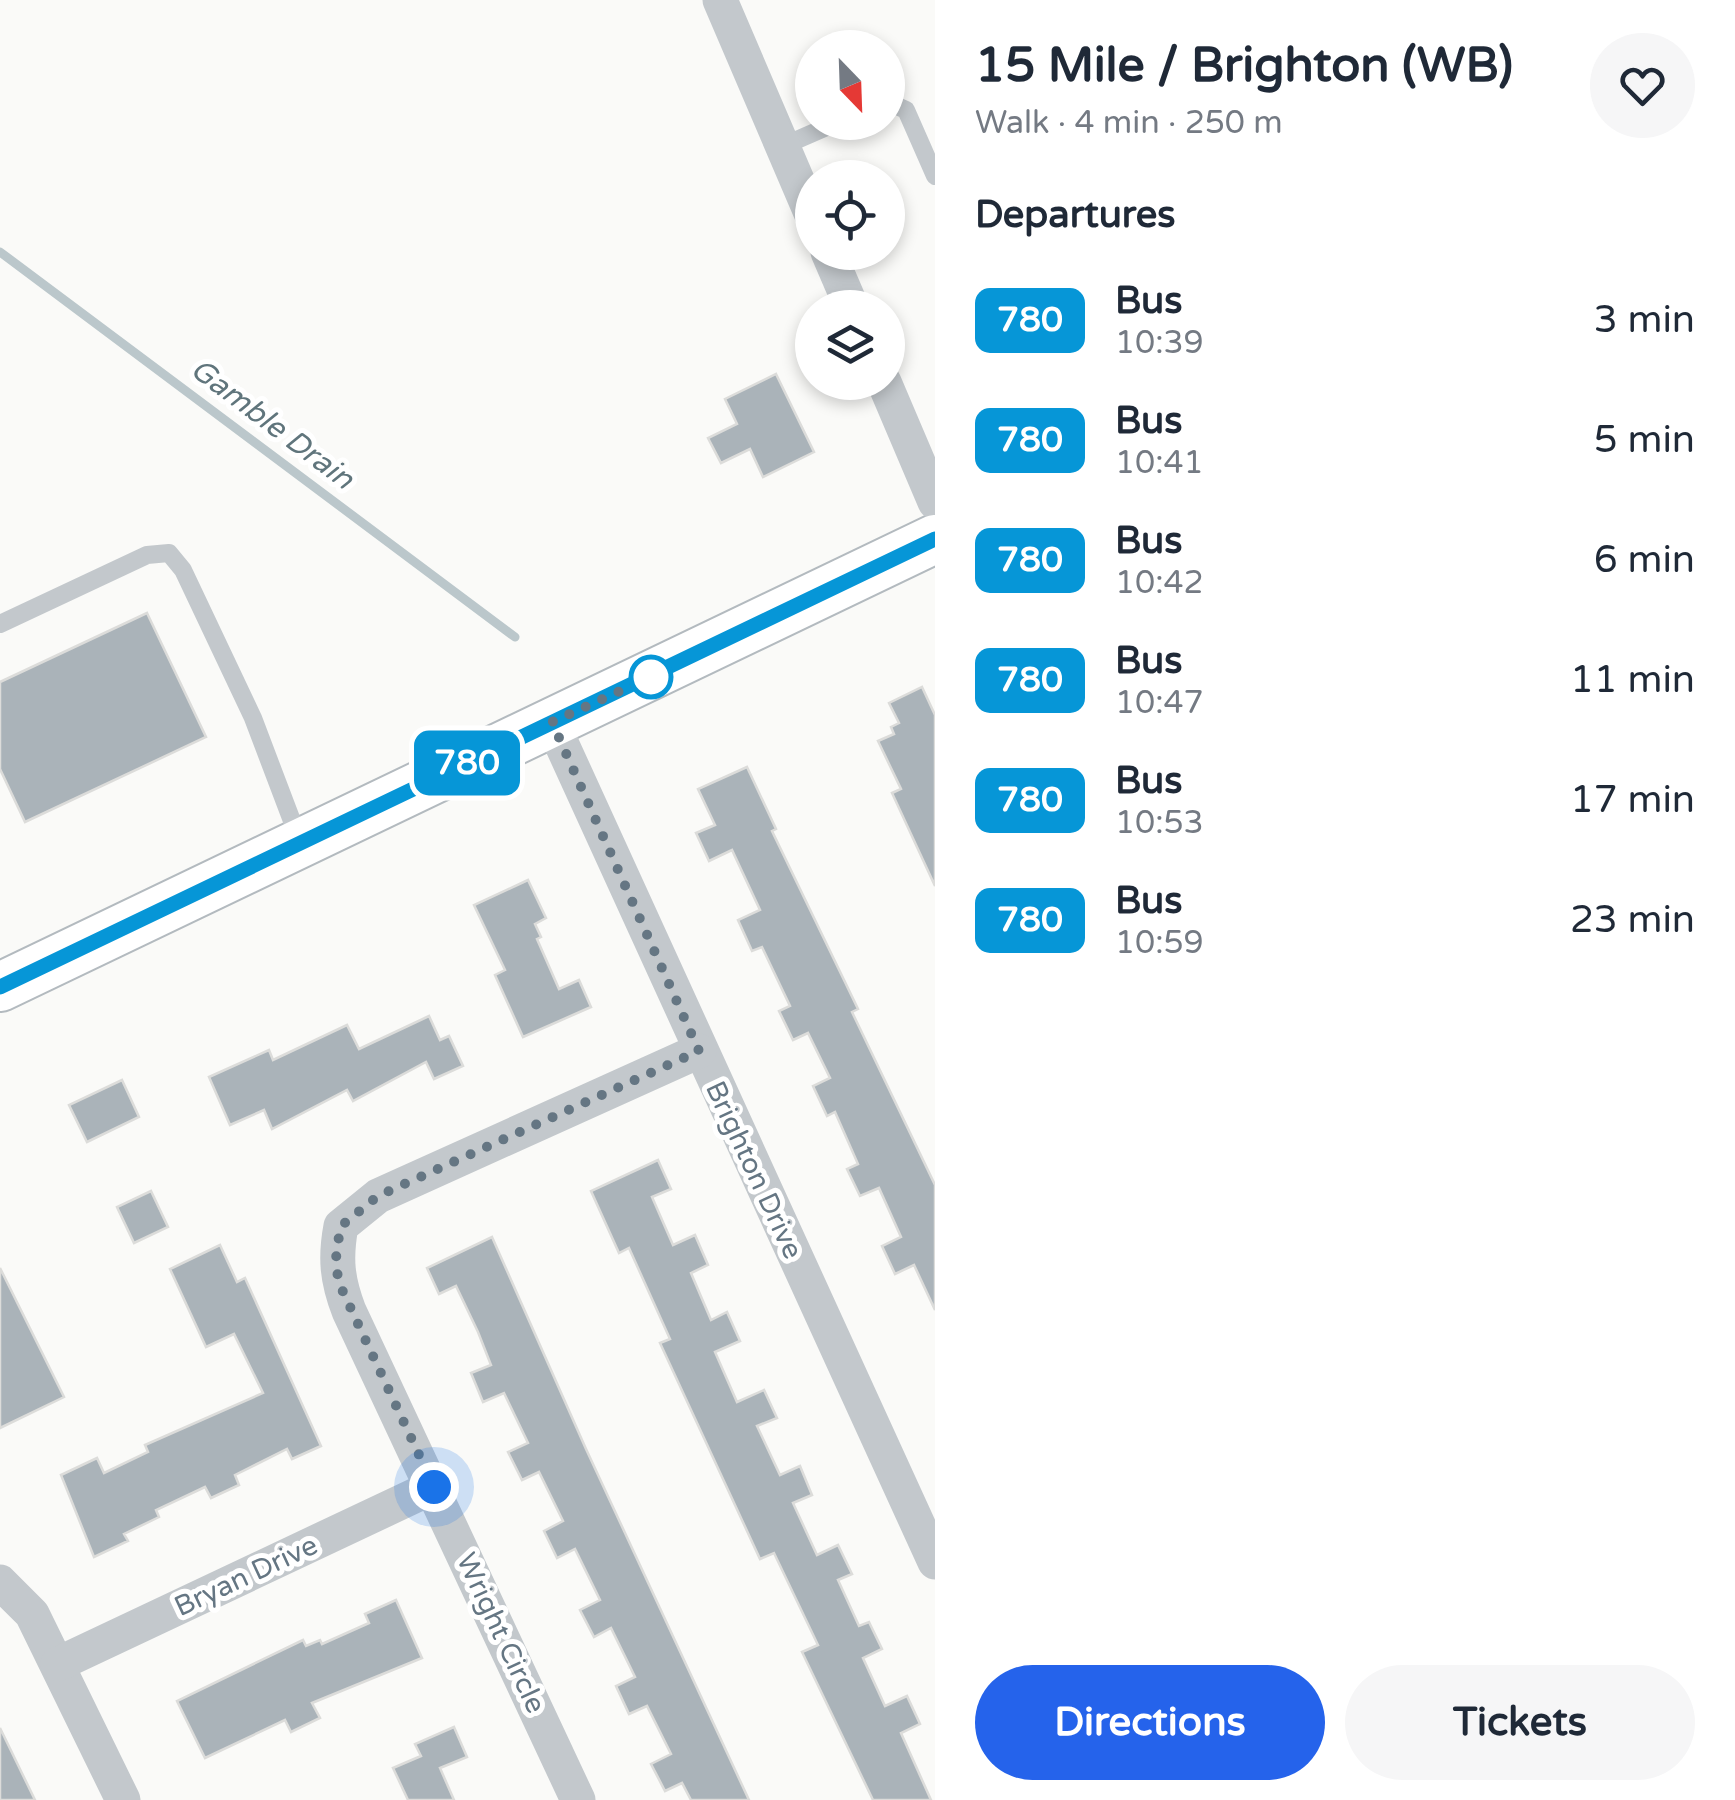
<!DOCTYPE html>
<meta charset="utf-8">
<style>
:root{--surface:#fff;--page:#f6f6f7;--text:#1f2937;--muted:#747a83;--accent:#2563eb}
body{margin:0;font-family:"Varela Round",sans-serif;background:var(--page);color:var(--text);height:100vh;display:flex;flex-direction:column;font-size:38px;white-space:nowrap}
*{box-sizing:border-box;margin:0}
p{font-size:32px;color:var(--muted)}
.icon{flex:none;width:55px;height:55px;fill:none;stroke:currentColor;stroke-width:2;stroke-linecap:round;stroke-linejoin:round}
.map{position:relative;flex:1;overflow:hidden}
.drawer{display:flex;flex-direction:column;background:var(--surface);width:800px}
.drawer>*{flex:none}
.badge{padding:0 20px;border-radius:15px;font-size:35px;line-height:65px}
.needle{width:65px;rotate:157deg}
.buttons{position:absolute;left:795px;top:30px;display:grid;gap:20px}
.buttons a{display:grid;place-items:center;width:110px;height:110px;border-radius:50%;background:var(--surface);box-shadow:0 5px 15px #0003;font-size:50px}
.you{position:absolute;width:50px;height:50px;margin:-25px;border:8px solid #fff;border-radius:50%;background:#1a73e8;box-shadow:0 0 0 15px #1a73e833}
.map>.badge{position:absolute;translate:-50% -50%;box-shadow:0 0 0 5px #fff}
h2{padding:0 40px;font-size:38px;line-height:90px}
.round{display:grid;place-items:center;flex:none;width:105px;height:105px;border-radius:52px;background:var(--page)}
.overview{display:flex;align-items:center;justify-content:space-between;height:170px;padding:0 40px}
h1{font-size:48px;font-weight:800;line-height:75px}
.button{display:flex;gap:20px;margin-top:auto;padding:20px 40px}
.button a{flex:1;height:115px;border-radius:60px;background:var(--accent);color:#fff;font-size:40px;font-weight:800;line-height:115px;text-align:center}
.button a+a{background:var(--page);color:var(--text)}
ul{padding:0;list-style:none}
li{display:flex;align-items:center;gap:30px;height:120px;padding:0 40px}
li div{flex:1}
li b{display:block;font-size:38px}
li em{font-style:normal}
li .badge{min-width:110px;font-weight:700;text-align:center}
main{display:flex;flex:1;min-height:0}
.map>svg:first-child{display:block}
</style>
<main>
<div class="map">
<svg width="935" height="1800" viewBox="0 0 935 1800">
<rect width="100%" height="100%" fill="#fafaf8"/>
<g fill="none" stroke-linecap="round" stroke-linejoin="round">
<polyline stroke="#bbc7cb" stroke-width="9" points="0,252 515,637"/>
</g>
<g fill="#aab3b9" stroke="#dcdcda" stroke-width="2.5">
<polygon points="776,374 814,452 763,477 750,449 721,463 708,438 737,424 725,399"/>
<polygon points="147,613 206,737 25,822 0,769 0,682"/>
<polygon points="922,687 935,715 935,886 892,793 901,789 878,741 894,734 891,727 899,723 889,703"/>
<polygon points="747,767 776,829 772,831 858,1009 852,1012 935,1185 935,1310 914,1265 895,1274 882,1246 901,1237 879,1188 860,1196 847,1169 858,1164 835,1112 827,1116 813,1086 830,1078 808,1033 793,1040 779,1011 790,1006 762,947 752,951 738,920 760,910 732,850 709,861 696,833 715,825 698,789"/>
<polygon points="528,880 546,918 535,924 541,937 537,939 559,989 579,980 591,1007 523,1037 495,975 505,970 474,905"/>
<polygon points="429,1016 440,1040 449,1036 463,1066 434,1079 426,1062 353,1101 347,1090 272,1129 264,1110 230,1125 209,1077 269,1050 273,1060 347,1025 359,1049"/>
<polygon points="122,1080 139,1117 87,1142 69,1105"/>
<polygon points="658,1160 671,1189 652,1197 673,1245 695,1235 708,1265 691,1273 711,1320 727,1312 740,1341 715,1352 737,1402 764,1390 777,1418 757,1426 780,1475 800,1466 812,1495 793,1503 817,1555 838,1545 852,1574 838,1580 859,1626 869,1622 882,1649 863,1658 885,1706 907,1696 920,1724 901,1733 931,1800 873,1800 802,1652 818,1645 774,1553 760,1559 660,1343 670,1339 629,1248 619,1253 591,1191"/>
<polygon points="151,1191 168,1227 134,1243 117,1207"/>
<polygon points="492,1237 586,1449 749,1800 691,1800 682,1783 665,1791 651,1764 671,1754 647,1706 629,1714 616,1686 635,1677 611,1628 594,1637 580,1610 600,1600 575,1549 557,1558 544,1531 563,1521 539,1472 522,1480 508,1452 528,1443 504,1393 483,1402 471,1373 491,1365 478,1332 456,1286 439,1294 427,1268"/>
<polygon points="220,1245 237,1282 245,1278 321,1446 292,1459 287,1449 235,1475 239,1485 211,1498 205,1487 156,1510 159,1517 124,1534 128,1541 94,1557 61,1475 97,1458 104,1473 148,1452 145,1445 263,1393 234,1334 206,1347 170,1269"/>
<polygon points="0,1268 64,1397 0,1428"/>
<polygon points="396,1600 422,1658 312,1703 320,1718 291,1732 285,1720 205,1758 177,1701 303,1640 306,1646 320,1640 322,1644 369,1623 365,1614"/>
<polygon points="454,1727 467,1757 440,1768 454,1800 408,1800 393,1768 421,1756 415,1744"/>
<polygon points="0,1728 35,1800 0,1800"/>
</g>
<g fill="none" stroke-linecap="round" stroke-linejoin="round">
<defs>
<polyline id="secondary" points="0,987 935,539"/>
</defs>
<use href="#secondary" stroke="#b3babf" stroke-width="52"/>
<g stroke="#c3c8cc" stroke-width="18">
<polyline points="888,102 906,110 935,176"/>
<polyline points="783,146 838,122"/>
<polyline points="0,624 147,555 169,553 183,570 253,718 300,842"/>
</g>
<g stroke="#c3c8cc" stroke-width="35">
<polyline points="720,0 812,215"/>
<polyline points="828,252 852,308"/>
<polyline points="884,382 935,502"/>
<polyline points="552,723 935,1562"/>
<polyline points="0,1582 32,1614 123,1800"/>
<polyline points="58,1664 433,1487"/>
<path d="M578,1800L349,1311C337,1280 335,1258 341,1226L378,1196L699,1051"/>
</g>
<use href="#secondary" stroke="#fff" stroke-width="48"/>
</g>
<g fill="none" stroke-linecap="round" stroke-linejoin="round">
<defs>
<polyline id="line" points="0,987 935,539"/>
</defs>
<use href="#line" stroke="#fff" stroke-width="22"/>
<use href="#line" stroke="#0696d7" stroke-width="15"/>
<polyline stroke="#657683" stroke-width="10" stroke-dasharray="0 18" points="434,1487 338,1281 336,1253 341,1226 378,1196 699,1051 552,722 651,677"/>
</g>
<circle fill="#fff" stroke="#0696d7" stroke-width="5" cx="651" cy="677" r="20"/>
<g text-anchor="middle" dominant-baseline="central" stroke-width="10" stroke-linejoin="round" paint-order="stroke">
<g font-size="28" fill="#657683" stroke="#fff">
<text transform="translate(754 1170) rotate(65)">Brighton Drive</text>
<text transform="translate(246 1576) rotate(-25)">Bryan Drive</text>
<text transform="translate(501 1633) rotate(65)">Wright Circle</text>
</g>
<g font-size="30" font-style="italic" fill="#60757c" stroke="#fff">
<text transform="translate(272 424) rotate(37)">Gamble Drain</text>
</g>
</g>
</svg>
<div class="buttons">
<a><svg class="needle" viewBox="-14 -14 28 28"><path d="M0-13l5 13h-10z" fill="#e53935"/><path d="M0 13l5-13h-10z" fill="#747a83"/></svg></a>
<a><svg class="icon" aria-label="locate" viewBox="0 0 24 24"><circle cx="12" cy="12" r="6"/><path d="M12 2v4M12 18v4M2 12h4M18 12h4"/></svg></a>
<a><svg class="icon" aria-label="layers" viewBox="0 0 24 24"><path d="M12 4l9 5-9 5-9-5zM3 14l9 5 9-5"/></svg></a>
</div>
<div class="you" style="left:434px;top:1487px"></div>
<b class="badge" style="left:467px;top:763px;background:#0696d7;color:#fff">780</b>
</div>
<section class="drawer">
<div class="overview"><div><h1>15 Mile / Brighton (WB)</h1><p>Walk · 4 min · 250 m</p></div><a class="round"><svg class="icon" aria-label="heart" viewBox="0 0 24 24"><path d="M12 20l-8-8c-3-5 5-10 8-4 3-6 11-1 8 4z"/></svg></a></div>
<h2>Departures</h2>
<ul>
<li><span class="badge" style="background:#0696d7;color:#fff">780</span><div><b>Bus</b><p>10:39</p></div><em>3 min</em></li>
<li><span class="badge" style="background:#0696d7;color:#fff">780</span><div><b>Bus</b><p>10:41</p></div><em>5 min</em></li>
<li><span class="badge" style="background:#0696d7;color:#fff">780</span><div><b>Bus</b><p>10:42</p></div><em>6 min</em></li>
<li><span class="badge" style="background:#0696d7;color:#fff">780</span><div><b>Bus</b><p>10:47</p></div><em>11 min</em></li>
<li><span class="badge" style="background:#0696d7;color:#fff">780</span><div><b>Bus</b><p>10:53</p></div><em>17 min</em></li>
<li><span class="badge" style="background:#0696d7;color:#fff">780</span><div><b>Bus</b><p>10:59</p></div><em>23 min</em></li>
</ul>
<div class="button"><a>Directions</a><a>Tickets</a></div>
</section>
</main>
